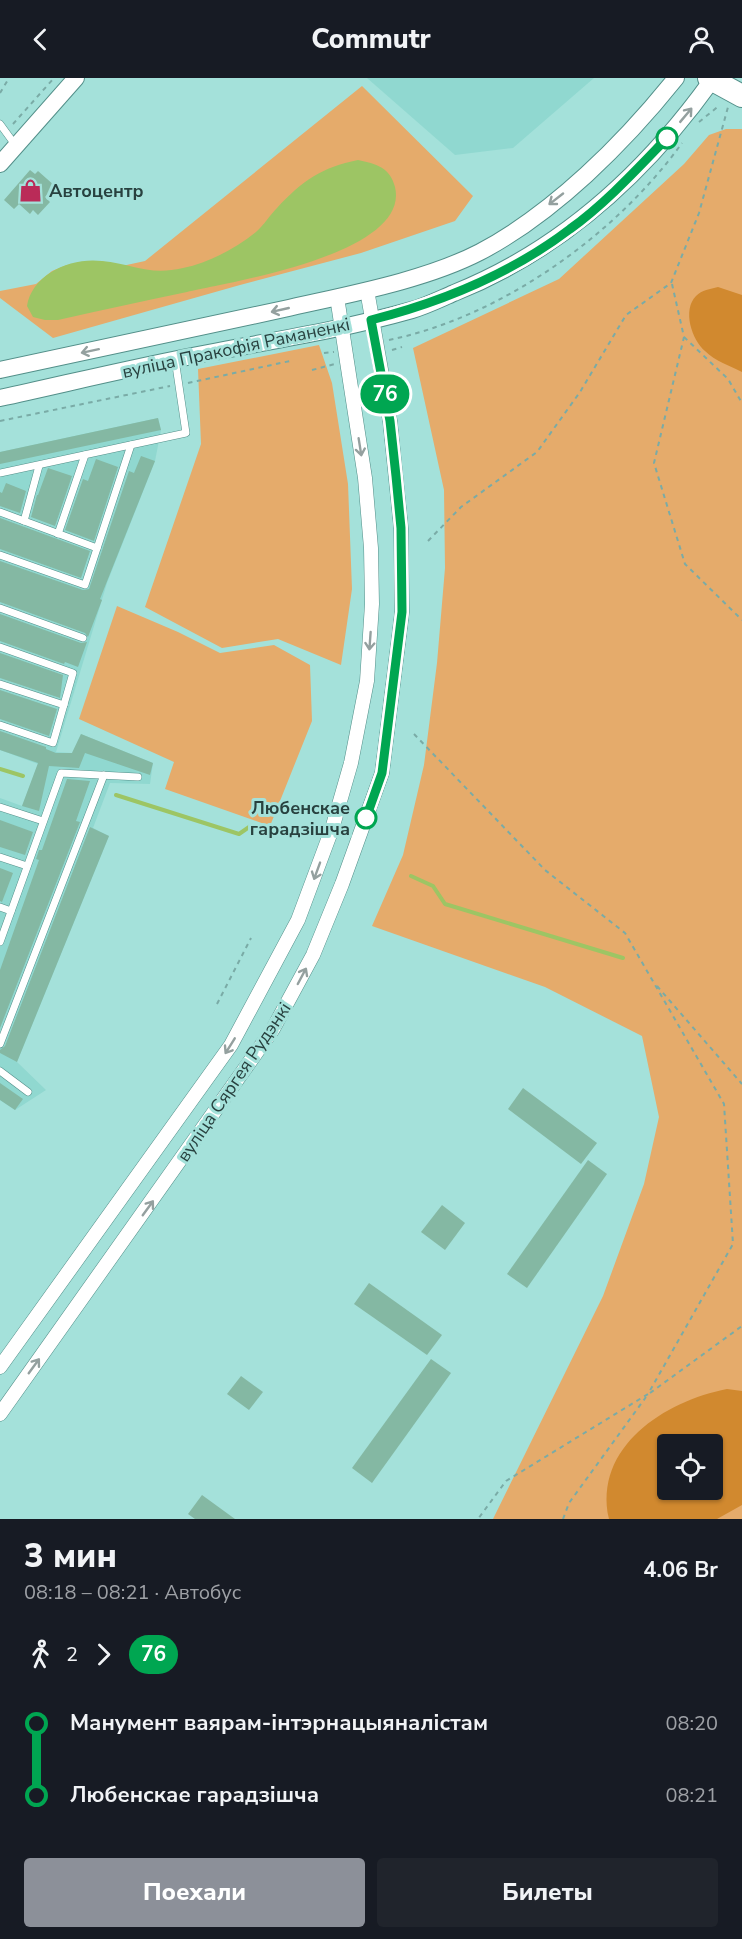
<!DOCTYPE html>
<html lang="ru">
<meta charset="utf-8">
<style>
:root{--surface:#171b24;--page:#20242c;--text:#f1f3f6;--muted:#9ea1a6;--accent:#8c9099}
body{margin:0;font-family:"Nunito Sans",sans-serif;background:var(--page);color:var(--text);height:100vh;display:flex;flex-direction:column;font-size:22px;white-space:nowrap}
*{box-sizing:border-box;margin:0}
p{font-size:20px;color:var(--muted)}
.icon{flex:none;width:33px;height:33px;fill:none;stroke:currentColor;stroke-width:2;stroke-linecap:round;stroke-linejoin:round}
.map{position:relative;height:1441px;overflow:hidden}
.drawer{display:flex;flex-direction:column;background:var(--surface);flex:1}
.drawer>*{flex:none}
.badge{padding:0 12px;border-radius:20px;font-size:21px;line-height:39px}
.fabs{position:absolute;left:657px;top:1356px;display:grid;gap:12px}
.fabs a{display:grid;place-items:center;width:66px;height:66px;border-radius:6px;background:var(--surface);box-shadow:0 2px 4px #0004;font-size:30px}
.map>.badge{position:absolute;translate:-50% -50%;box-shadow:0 0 0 3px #fff}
.legs{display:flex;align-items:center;gap:9px;height:66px;padding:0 24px;font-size:20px}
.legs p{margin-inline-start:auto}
.headline{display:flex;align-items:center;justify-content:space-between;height:102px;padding:0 24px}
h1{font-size:33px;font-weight:800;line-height:45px}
.button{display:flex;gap:12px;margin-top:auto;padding:12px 24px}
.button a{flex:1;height:69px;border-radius:6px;background:var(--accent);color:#fff;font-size:24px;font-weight:800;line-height:69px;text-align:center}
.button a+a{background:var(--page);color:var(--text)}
ul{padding:0 24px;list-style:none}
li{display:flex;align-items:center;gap:21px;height:72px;font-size:22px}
li i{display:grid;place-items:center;width:9px;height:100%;margin:0 8px;background:currentColor}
li i::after{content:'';width:15px;height:15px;margin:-8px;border:4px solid;border-radius:50%;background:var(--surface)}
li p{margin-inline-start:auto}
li:first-child i{background:linear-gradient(#0000 50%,currentColor 0)}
li:last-child i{background:linear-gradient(currentColor 50%,#0000 0)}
header{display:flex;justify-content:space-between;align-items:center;height:78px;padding:0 24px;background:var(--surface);font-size:27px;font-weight:800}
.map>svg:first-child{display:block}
</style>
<header><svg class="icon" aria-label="back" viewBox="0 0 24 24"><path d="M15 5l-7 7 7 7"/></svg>Commutr<svg class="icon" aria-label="person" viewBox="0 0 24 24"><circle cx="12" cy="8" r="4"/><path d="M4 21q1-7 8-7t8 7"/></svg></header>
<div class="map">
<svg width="742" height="1441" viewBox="0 0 742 1441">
<rect width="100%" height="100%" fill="#a4e1da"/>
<g fill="#90d8d0">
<polygon points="367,0 594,0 513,70 455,77"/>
<polygon points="158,340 161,352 155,383 107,505 56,674 72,675 81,656 153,685 150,706 110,705 93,750 109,758 17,984 46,1012 15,1032 0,1022 0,720 22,728 38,686 0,672 0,374"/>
</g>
<g fill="#e5ab6b" fill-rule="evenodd">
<polygon points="362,8 473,118 455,143 361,175 240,207 53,260 0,220 0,213 36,206 52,193 67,187 101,183 122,188 145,183"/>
<path d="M726,51H742V1441H493L603,1218L644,1106L659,1039L642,958L545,909L372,848L403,777L424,687L437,585L445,490L444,412L413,270L559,201L684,86L709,57ZM668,1366H712V1412H668Z"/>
<polygon points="319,267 332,305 348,406 352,511 341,587 278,561 222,570 145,529 201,366 198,291"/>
<polygon points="117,528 178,554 220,575 274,567 310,587 312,643 270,748 165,711 174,684 79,641"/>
</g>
<g fill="#d1892f" fill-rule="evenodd">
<path d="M718,209L742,217V294C730,288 715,283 705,273C692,262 682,232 696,218C702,212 710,211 718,209Z"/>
<path d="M727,1311L742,1313V1427L717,1441H609C593,1369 665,1323 727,1311ZM712,1366V1412H668V1366Z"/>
</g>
<path fill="#9dc564" d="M358,82C376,86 390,89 395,109C411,176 230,204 187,214C144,223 101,232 58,242H45L33,239L27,228C32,196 71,179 102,183C133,186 149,198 183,190C208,185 235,171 256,154C264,147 270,137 277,130C302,103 322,89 358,82Z"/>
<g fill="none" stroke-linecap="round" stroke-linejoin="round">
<g stroke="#9dc564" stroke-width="4">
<polyline points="0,691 23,698"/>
<polyline points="116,717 239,756 252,747 268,752"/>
<polyline points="411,798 433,808 445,826 623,880"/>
</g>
</g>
<g fill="#84b8a3">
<polygon points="30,92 35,96 38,93 55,108 45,119 50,124 38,137 33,132 30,136 19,126 14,131 4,122"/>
<polygon points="158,340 161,352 0,386 0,374"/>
<polygon points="141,378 155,383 100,521 102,522 88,559 85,555 0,524 0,483 83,512 89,511 129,393 134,395"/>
<polygon points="96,381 118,389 94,463 65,452 83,401 88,403"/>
<polygon points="48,390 72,398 55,448 31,439 37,417 38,417"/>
<polygon points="6,405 26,413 20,435 0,428 0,414 2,415"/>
<polygon points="0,440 90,473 81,500 0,471"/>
<polygon points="0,536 81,565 87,564 78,589 65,584 64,586 0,563"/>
<polygon points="0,575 63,597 60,620 0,600"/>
<polygon points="0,612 57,631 49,658 0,641"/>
<polygon points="0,653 46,669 46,671 56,675 72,675 81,656 153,685 150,697 85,675 79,690 49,688 39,733 22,728 38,685 0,672"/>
<polygon points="67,701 90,703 76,743 80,744 0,950 0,892 39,782 36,781 39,772 42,772"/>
<polygon points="0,742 33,754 25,777 0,769"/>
<polygon points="90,749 109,758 17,984 0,975 0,972 5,968"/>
<polygon points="0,790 13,795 2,824 0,823"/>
<polygon points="0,1005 23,1021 15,1032 0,1022"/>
<polygon points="523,1010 597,1065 581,1086 508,1031"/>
<polygon points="588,1082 607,1096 527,1210 507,1196"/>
<polygon points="442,1127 465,1145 445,1172 421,1154"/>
<polygon points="369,1205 442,1257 427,1277 354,1226"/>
<polygon points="431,1281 451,1295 372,1405 352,1390"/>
<polygon points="241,1298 263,1314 249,1332 227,1316"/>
<polygon points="202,1417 235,1441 195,1441 188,1436"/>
</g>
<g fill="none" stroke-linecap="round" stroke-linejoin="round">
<defs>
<g id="service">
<polyline points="0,46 16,68"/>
<polyline points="0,395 186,355 175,281"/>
<polyline points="0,434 97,470"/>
<polyline points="24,443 39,388"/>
<polyline points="58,456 85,377"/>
<polyline points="0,477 85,507 131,367"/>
<polyline points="0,530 83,560"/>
<polyline points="0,569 73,595 53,665 0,647"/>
<polyline points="0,606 64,627"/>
<polyline points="0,729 43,743"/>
<polyline points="0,779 27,788"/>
<polyline points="0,829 11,833"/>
<polyline points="0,864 61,695 138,699"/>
<polyline points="0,966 104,697"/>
<polyline points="0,993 28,1014"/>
</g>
<g id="minor">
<polyline points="0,1289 231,967 298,842 332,751 351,685 367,603 372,526 371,470 365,400 337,219"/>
<polyline points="0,1336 273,951 313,877 342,806 382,695 402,534 401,450 390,343 367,212"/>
</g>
<g id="tertiary">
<polyline points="0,86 76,0"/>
<path d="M0,292C95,272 190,252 284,231C345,217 424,203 480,174C554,135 624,65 676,0"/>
<path d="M0,320C69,305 138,288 208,275C276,262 345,251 412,232C426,228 440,221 454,215C561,172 646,94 712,2"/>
</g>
<polyline id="primary" points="709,0 742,18"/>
</defs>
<use href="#service" stroke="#538f89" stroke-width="8"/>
<use href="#minor" stroke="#538f89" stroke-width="15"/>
<use href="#tertiary" stroke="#538f89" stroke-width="18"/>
<use href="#primary" stroke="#538f89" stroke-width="24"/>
<g stroke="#7aaba6" stroke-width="2" stroke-dasharray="4.5 4.5" stroke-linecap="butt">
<polyline points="0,15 9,0"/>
<polyline points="699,44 720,27"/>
<polyline points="13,46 54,0"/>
<polyline points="672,206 684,259 654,385 685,486 742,542"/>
<polyline points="684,259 728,301 742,325"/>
<path d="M389,262C501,239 616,157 682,65"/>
<polyline points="392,272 402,269"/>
<polyline points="324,275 334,274"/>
<polyline points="312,292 335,286"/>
<polyline points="188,305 290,283"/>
<polyline points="0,343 170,308"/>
<polyline points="428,463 461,429 537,374 580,314 626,237 671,205 699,135 728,29"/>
<polyline points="414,656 545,792 625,855 724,1026 733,1166 648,1316 506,1403 478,1441"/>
<polyline points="657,908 742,1006"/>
<polyline points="217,926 251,860"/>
<polyline points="650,1315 742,1248"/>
<polyline points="563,1441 569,1425 646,1319"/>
</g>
<use href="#service" stroke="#fff" stroke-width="7"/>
<use href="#minor" stroke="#fff" stroke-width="14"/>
<use href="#tertiary" stroke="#fff" stroke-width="16"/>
<use href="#primary" stroke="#fff" stroke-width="22"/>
</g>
<defs><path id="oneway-shaft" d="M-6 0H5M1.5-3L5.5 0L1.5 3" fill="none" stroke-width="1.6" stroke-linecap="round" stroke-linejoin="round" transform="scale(1.5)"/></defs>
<g stroke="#94a09f">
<use href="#oneway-shaft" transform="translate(686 37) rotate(-50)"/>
<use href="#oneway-shaft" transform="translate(556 121) rotate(142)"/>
<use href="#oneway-shaft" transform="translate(280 232) rotate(167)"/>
<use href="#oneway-shaft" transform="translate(90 273) rotate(168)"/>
<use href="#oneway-shaft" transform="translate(360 369) rotate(81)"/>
<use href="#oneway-shaft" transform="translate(370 563) rotate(94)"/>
<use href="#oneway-shaft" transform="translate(317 793) rotate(110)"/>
<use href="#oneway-shaft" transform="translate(302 898) rotate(-62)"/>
<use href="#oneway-shaft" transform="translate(230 968) rotate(122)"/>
<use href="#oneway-shaft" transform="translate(148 1130) rotate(-54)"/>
<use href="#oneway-shaft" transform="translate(34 1288) rotate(-54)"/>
</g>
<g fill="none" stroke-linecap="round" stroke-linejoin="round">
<defs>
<path id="line-1" d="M366,740L382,695L402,534L401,450L396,398L390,343L371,242C442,224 512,195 570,151C606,125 637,91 667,60"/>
</defs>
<use href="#line-1" stroke="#fff" stroke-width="14"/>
<use href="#line-1" stroke="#00a651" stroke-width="9"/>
</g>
<defs>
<symbol id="shop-bare" viewBox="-9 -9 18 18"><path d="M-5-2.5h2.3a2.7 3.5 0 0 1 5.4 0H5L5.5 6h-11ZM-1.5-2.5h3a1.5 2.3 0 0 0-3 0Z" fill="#ba2b58" stroke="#a4e1da" stroke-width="2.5" paint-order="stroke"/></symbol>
</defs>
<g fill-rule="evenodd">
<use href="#shop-bare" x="14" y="96" width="33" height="33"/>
</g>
<g fill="#fff" stroke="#00a651" stroke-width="3">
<circle cx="667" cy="60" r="10"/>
<circle cx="366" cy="740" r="10"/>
</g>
<g text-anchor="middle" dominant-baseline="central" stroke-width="6" stroke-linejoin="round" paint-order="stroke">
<g font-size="18" font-weight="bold" fill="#28413f" stroke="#a4e1da" text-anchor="start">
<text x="49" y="113">Автоцентр</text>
</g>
<g font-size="18" fill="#28413f" stroke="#a4e1da">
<text transform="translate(236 270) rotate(-12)">вуліца Пракофія Раманенкі</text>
<text transform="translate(234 1004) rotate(-56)">вуліца Сяргея Рудэнкі</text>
</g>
<g font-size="18" font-weight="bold" fill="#28413f" stroke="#a4e1da" text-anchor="end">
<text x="350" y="730">Любенскае<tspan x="350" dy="21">гарадзішча</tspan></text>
</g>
</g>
</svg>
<div class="fabs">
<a><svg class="icon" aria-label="locate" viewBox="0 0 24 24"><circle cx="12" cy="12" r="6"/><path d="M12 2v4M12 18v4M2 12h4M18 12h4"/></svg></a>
</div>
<b class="badge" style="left:385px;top:316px;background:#00a651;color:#fff">76</b>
</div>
<section class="drawer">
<div class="headline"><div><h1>3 мин</h1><p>08:18 – 08:21 · Автобус</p></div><b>4.06 Br</b></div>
<div class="legs"><svg class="icon" aria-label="walk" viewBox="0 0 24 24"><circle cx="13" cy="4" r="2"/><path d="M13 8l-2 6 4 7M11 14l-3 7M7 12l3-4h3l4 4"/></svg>2<svg class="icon" aria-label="forward" viewBox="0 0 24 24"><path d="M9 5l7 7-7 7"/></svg><b class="badge" style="background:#00a651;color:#fff">76</b></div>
<ul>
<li><i style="color:#00a651"></i><b>Манумент ваярам-інтэрнацыяналістам</b><p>08:20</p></li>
<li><i style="color:#00a651"></i><b>Любенскае гарадзішча</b><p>08:21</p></li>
</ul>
<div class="button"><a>Поехали</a><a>Билеты</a></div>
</section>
